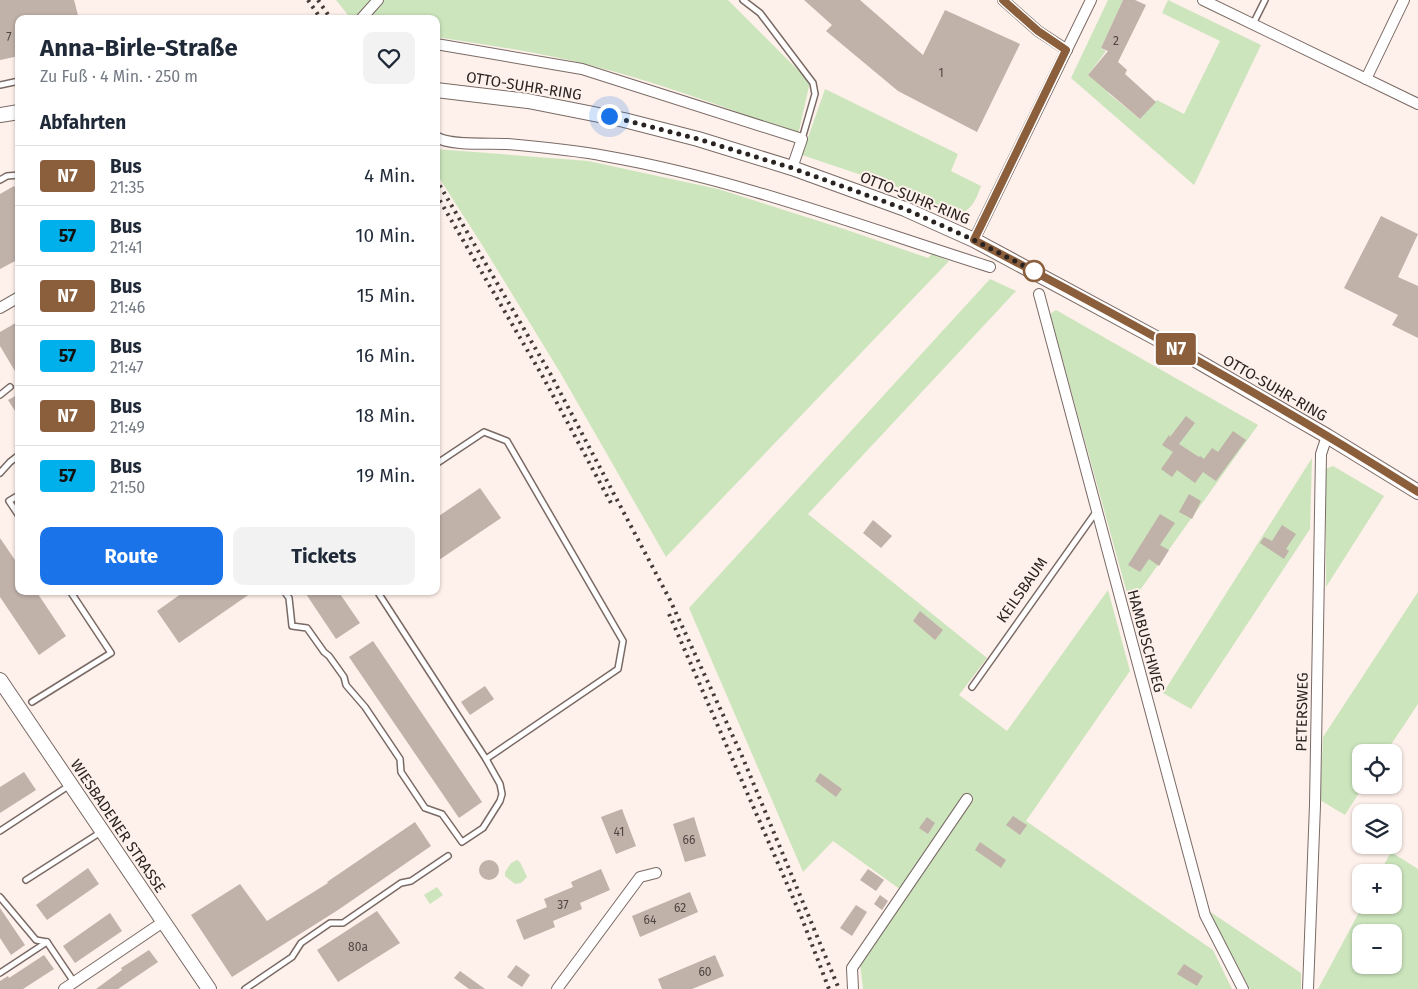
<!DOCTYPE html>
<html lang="de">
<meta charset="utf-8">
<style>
:root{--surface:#fff;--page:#f2f2f3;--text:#1f2937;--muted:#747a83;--line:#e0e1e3;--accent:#1a73e8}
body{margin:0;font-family:"Fira Sans",sans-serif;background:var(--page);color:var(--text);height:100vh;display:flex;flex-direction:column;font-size:19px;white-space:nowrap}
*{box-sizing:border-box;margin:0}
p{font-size:16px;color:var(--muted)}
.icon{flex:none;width:28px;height:28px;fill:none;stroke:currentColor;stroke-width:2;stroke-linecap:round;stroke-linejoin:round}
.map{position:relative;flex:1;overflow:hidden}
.panel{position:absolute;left:15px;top:15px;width:425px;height:580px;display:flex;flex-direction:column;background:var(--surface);border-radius:10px;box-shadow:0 1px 4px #0004}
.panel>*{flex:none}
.badge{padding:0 10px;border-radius:4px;font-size:18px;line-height:32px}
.tools{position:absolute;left:1352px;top:744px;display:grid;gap:10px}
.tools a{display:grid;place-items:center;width:50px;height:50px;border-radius:10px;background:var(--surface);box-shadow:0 1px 4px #0004;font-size:25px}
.you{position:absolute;width:25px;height:25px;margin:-12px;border:4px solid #fff;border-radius:50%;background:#1a73e8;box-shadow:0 0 0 8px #1a73e833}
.map>.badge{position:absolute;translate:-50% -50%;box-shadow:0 0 0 2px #fff}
h2{padding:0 25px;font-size:19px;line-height:45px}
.round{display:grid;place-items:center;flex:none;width:52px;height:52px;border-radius:10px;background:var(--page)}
.headline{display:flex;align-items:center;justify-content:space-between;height:85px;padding:0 25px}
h1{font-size:24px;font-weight:700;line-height:38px}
.button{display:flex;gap:10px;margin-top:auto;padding:10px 25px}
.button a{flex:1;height:58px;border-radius:10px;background:var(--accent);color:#fff;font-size:20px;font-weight:700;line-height:58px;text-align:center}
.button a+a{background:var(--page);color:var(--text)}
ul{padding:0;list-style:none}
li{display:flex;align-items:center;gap:15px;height:60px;padding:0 25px;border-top:1px solid var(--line)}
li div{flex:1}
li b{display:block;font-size:19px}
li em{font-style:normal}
li .badge{min-width:55px;font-weight:700;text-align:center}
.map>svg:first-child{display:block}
</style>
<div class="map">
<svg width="1418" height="989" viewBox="0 0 1418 989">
<rect width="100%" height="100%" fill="#fef0ea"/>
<g fill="#cce5bd" fill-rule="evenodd">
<path d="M336,0H728L810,82L798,135C731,109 663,84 593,66C542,53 489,45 436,37V19H351Z"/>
<polygon points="1108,0 1123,0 1101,48 1106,51 1088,75 1109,91 1108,93 1140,119 1157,100 1184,114 1220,41 1162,13 1168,0 1261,45 1194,185 1071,78"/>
<path d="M825,89L958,154L951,171L981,186C976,199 971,215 954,212L897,187L802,155Z"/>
<polygon points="436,149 588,161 718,189 847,230 928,258 932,254 949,261 666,557 561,374 484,248 436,173"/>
<polygon points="990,279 1016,291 808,514 987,658 959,695 1007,731 1108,590 1130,671 1026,821 1213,950 1232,989 863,989 860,963 908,895 833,841 803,872 689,608"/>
<polygon points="1056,310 1258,425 1130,604 1050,314"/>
<polygon points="1312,458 1310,529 1191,709 1163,693"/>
<polygon points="1333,466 1384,496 1326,587 1326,469"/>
<polygon points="1418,592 1418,704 1386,752 1361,752 1361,785 1364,785 1345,815 1320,800 1323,737"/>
<path d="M1391,852L1418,869V989H1318L1363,905H1394V872H1380ZM1361,932H1394V965H1361Z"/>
<polygon points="517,860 520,862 527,877 521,883 515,884 505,876 505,872 511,863"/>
<polygon points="437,887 443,895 430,904 424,895"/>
<polygon points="1209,911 1301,973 1301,989 1250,989"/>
</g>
<g fill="#c0b1a9">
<polygon points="0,0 74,0 79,19 19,19 19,56 0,60"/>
<polygon points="804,0 860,0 923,55 945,10 1020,44 977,132 898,91 826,31 832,25"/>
<polygon points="1123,0 1135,0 1146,5 1118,62 1127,70 1125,74 1156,102 1140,119 1088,75 1108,51 1101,48"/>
<polygon points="14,186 19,195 19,259 0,269 0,194"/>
<polygon points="1381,216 1418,234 1398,277 1418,286 1418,338 1392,325 1398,315 1344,288"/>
<polygon points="19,321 19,378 0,346 0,332"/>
<polygon points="19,394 19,417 8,400"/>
<polygon points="1186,416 1195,423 1179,444 1199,457 1200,456 1204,459 1212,448 1218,452 1233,431 1246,440 1216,481 1203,472 1195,483 1177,470 1172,477 1161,469 1173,452 1162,445 1169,435 1170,437"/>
<polygon points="480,488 501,518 436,562 436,518"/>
<polygon points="1189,494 1201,501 1192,519 1179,512"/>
<polygon points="1160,514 1175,523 1160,545 1169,550 1159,566 1149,559 1140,572 1128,565"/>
<polygon points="873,520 892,536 881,548 863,533"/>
<polygon points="1282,525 1296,534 1286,549 1289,551 1284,559 1260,543 1264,537 1272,541"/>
<polygon points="0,538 19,566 19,591 36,591 66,636 39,655 0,597"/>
<polygon points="185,591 254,591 179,643 157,611"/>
<polygon points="304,591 338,591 360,623 336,639"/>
<polygon points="920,611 943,630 935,640 913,621"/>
<polygon points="373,641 482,802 459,818 349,657"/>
<polygon points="485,686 494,699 470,715 461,702"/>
<polygon points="24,772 36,790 0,813 0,787"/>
<polygon points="820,773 842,789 836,797 815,781"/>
<polygon points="622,809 636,846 616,854 601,817"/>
<polygon points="1013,816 1027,825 1020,835 1006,825"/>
<polygon points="694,817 706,856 685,862 673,824"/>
<polygon points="927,817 935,823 928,834 919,828"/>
<polygon points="415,822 431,846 338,910 232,977 191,915 240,884 267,921 328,883 327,882"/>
<polygon points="980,842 1006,860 1001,868 975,850"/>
<circle cx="489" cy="870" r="10"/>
<polygon points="88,868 99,884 47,920 36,905"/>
<polygon points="601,869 610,890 580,903 582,909 553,921 555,927 524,940 516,920 547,907 544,899 573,887 571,882"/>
<polygon points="868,869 884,880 876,891 860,880"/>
<polygon points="690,892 698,912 640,937 632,916"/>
<polygon points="880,895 888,901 882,910 874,904"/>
<polygon points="856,905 867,912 852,936 840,928"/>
<polygon points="0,908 25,945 11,955 0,938"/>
<polygon points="377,911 400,943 338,982 317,950"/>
<polygon points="110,913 122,931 75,963 63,946"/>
<polygon points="149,950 158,962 118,989 96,989 122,970 121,968"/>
<polygon points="44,955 54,969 23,989 0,989 0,981 8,976 9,978"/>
<polygon points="715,955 724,976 692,989 662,989 658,979"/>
<polygon points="1184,964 1203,976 1197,986 1177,974"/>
<polygon points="516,965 530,975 522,987 507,977"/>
<polygon points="460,971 485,989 469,989 454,978"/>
</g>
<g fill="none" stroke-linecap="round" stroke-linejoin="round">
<defs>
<g id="lane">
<polyline points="743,0 760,13 813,83 815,94 802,139"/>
<polyline points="1253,24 1265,0"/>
<polyline points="0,85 19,81"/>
<polyline points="0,180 7,176 19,175"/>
<polyline points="0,395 10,387"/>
<polyline points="0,473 10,462 19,455"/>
<polyline points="19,495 9,501 19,516"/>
<polyline points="284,591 289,598 292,626 307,628 324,652 329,656 344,677 346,685 365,707 400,759 401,772 425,808 442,814 462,842 483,828 500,801 502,794 500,784 486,759"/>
<polyline points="377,591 486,759 618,669 623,641 507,441 484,432 436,464"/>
<polyline points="972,687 1096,512"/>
<polyline points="32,702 111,653 70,591"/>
<polyline points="0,831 70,785"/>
<polyline points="26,880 101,832"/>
<polyline points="0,897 36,940 47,942 74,982"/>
<polyline points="0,973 47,942"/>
<polyline points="245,989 292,957 301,943 330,923 343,923 401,883 411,881 448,856"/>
</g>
<g id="street">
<polyline points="1003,0 1038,31 1067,50"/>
<polyline points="1203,0 1418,104"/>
<polyline points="361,19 378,0"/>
<polyline points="436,44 582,69 802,139 792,168"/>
<polyline points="1366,79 1404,0"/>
<path d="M436,137C449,146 491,143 507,144C540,147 573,150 605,156C737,179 863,227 990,267"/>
<polyline points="974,240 1091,0"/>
<polyline points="1039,294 1205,915 1243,989"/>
<polyline points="0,308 19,297"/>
<polyline points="64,989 163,922"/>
<polyline points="557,989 640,877 656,873"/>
<polyline points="853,989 852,968 967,799"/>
<polyline points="1308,989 1315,805 1321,454 1327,436"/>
</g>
<g id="secondary">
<polyline points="436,90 528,101 624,120 698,139 792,168 905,209 974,240 1180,351 1327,436 1418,492"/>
<polyline points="0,115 19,112"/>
<polyline points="0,680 209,989"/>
</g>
</defs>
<use href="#lane" stroke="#7a6a65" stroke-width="8"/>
<use href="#street" stroke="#7a6a65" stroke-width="12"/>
<use href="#secondary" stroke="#7a6a65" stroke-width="16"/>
<use href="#lane" stroke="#fff" stroke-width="5"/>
<use href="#street" stroke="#fff" stroke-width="10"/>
<use href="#secondary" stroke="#fff" stroke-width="14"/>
<g stroke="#423b38" stroke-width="4" stroke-dasharray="2.5 5" stroke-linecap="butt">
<polyline points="308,0 321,19"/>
<polyline points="318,0 331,19"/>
<polyline points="436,179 551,375 670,600 742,756 839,989"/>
<polyline points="436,194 543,377 612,505"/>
<polyline points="669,614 801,916 829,989"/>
</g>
</g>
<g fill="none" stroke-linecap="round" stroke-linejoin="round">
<defs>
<path id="line" d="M1003,0L1038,31L1066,50L974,240C1125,319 1275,401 1418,492"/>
</defs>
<use href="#line" stroke="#fff" stroke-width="11"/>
<use href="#line" stroke="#8b5e3c" stroke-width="8"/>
<polyline stroke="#292321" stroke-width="5" stroke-dasharray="0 9" points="609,116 698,139 792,168 905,209 974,240 1034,271"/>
</g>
<circle fill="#fff" stroke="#8b5e3c" stroke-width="2.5" cx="1034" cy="271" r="10"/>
<g text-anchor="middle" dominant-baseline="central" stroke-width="4" stroke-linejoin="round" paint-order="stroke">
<g font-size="12" fill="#4f4643">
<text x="9" y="37">7</text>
<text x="1116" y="41">2</text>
<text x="941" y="73">1</text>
<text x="619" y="832">41</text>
<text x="689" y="840">66</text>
<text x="563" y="905">37</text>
<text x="680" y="908">62</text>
<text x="650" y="920">64</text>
<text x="358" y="947">80a</text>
<text x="705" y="972">60</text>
</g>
<g font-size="15" fill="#292321" stroke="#fef0ea">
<text transform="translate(524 86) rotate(9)">OTTO-SUHR-RING</text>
<text transform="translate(915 198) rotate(22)">OTTO-SUHR-RING</text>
<text transform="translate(1275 388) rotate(30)">OTTO-SUHR-RING</text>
<text transform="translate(1022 590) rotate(-55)">KEILSBAUM</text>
<text transform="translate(1146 641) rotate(75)">HAMBUSCHWEG</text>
<text transform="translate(1302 712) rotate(-89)">PETERSWEG</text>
<text transform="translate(118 826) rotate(56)">WIESBADENER STRASSE</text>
</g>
</g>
</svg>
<div class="tools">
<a><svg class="icon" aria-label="locate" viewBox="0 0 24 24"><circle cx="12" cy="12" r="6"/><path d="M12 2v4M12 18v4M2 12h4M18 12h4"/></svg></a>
<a><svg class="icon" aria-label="layers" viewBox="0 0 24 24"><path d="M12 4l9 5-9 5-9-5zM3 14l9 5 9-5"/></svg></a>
<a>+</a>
<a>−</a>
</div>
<div class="you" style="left:609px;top:116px"></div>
<b class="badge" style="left:1176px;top:349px;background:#8b5e3c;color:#fff">N7</b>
<section class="panel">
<div class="headline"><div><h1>Anna-Birle-Straße</h1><p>Zu Fuß · 4 Min. · 250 m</p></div><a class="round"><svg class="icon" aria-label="heart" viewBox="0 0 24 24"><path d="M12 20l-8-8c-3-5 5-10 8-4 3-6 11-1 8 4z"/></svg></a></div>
<h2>Abfahrten</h2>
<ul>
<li><span class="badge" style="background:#8b5e3c;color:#fff">N7</span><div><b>Bus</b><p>21:35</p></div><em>4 Min.</em></li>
<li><span class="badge" style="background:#00b0eb;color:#111">57</span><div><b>Bus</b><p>21:41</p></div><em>10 Min.</em></li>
<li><span class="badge" style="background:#8b5e3c;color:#fff">N7</span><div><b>Bus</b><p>21:46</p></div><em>15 Min.</em></li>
<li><span class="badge" style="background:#00b0eb;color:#111">57</span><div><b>Bus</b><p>21:47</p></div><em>16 Min.</em></li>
<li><span class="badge" style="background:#8b5e3c;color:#fff">N7</span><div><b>Bus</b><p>21:49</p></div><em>18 Min.</em></li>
<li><span class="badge" style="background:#00b0eb;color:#111">57</span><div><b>Bus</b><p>21:50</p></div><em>19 Min.</em></li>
</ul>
<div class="button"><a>Route</a><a>Tickets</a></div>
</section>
</div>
